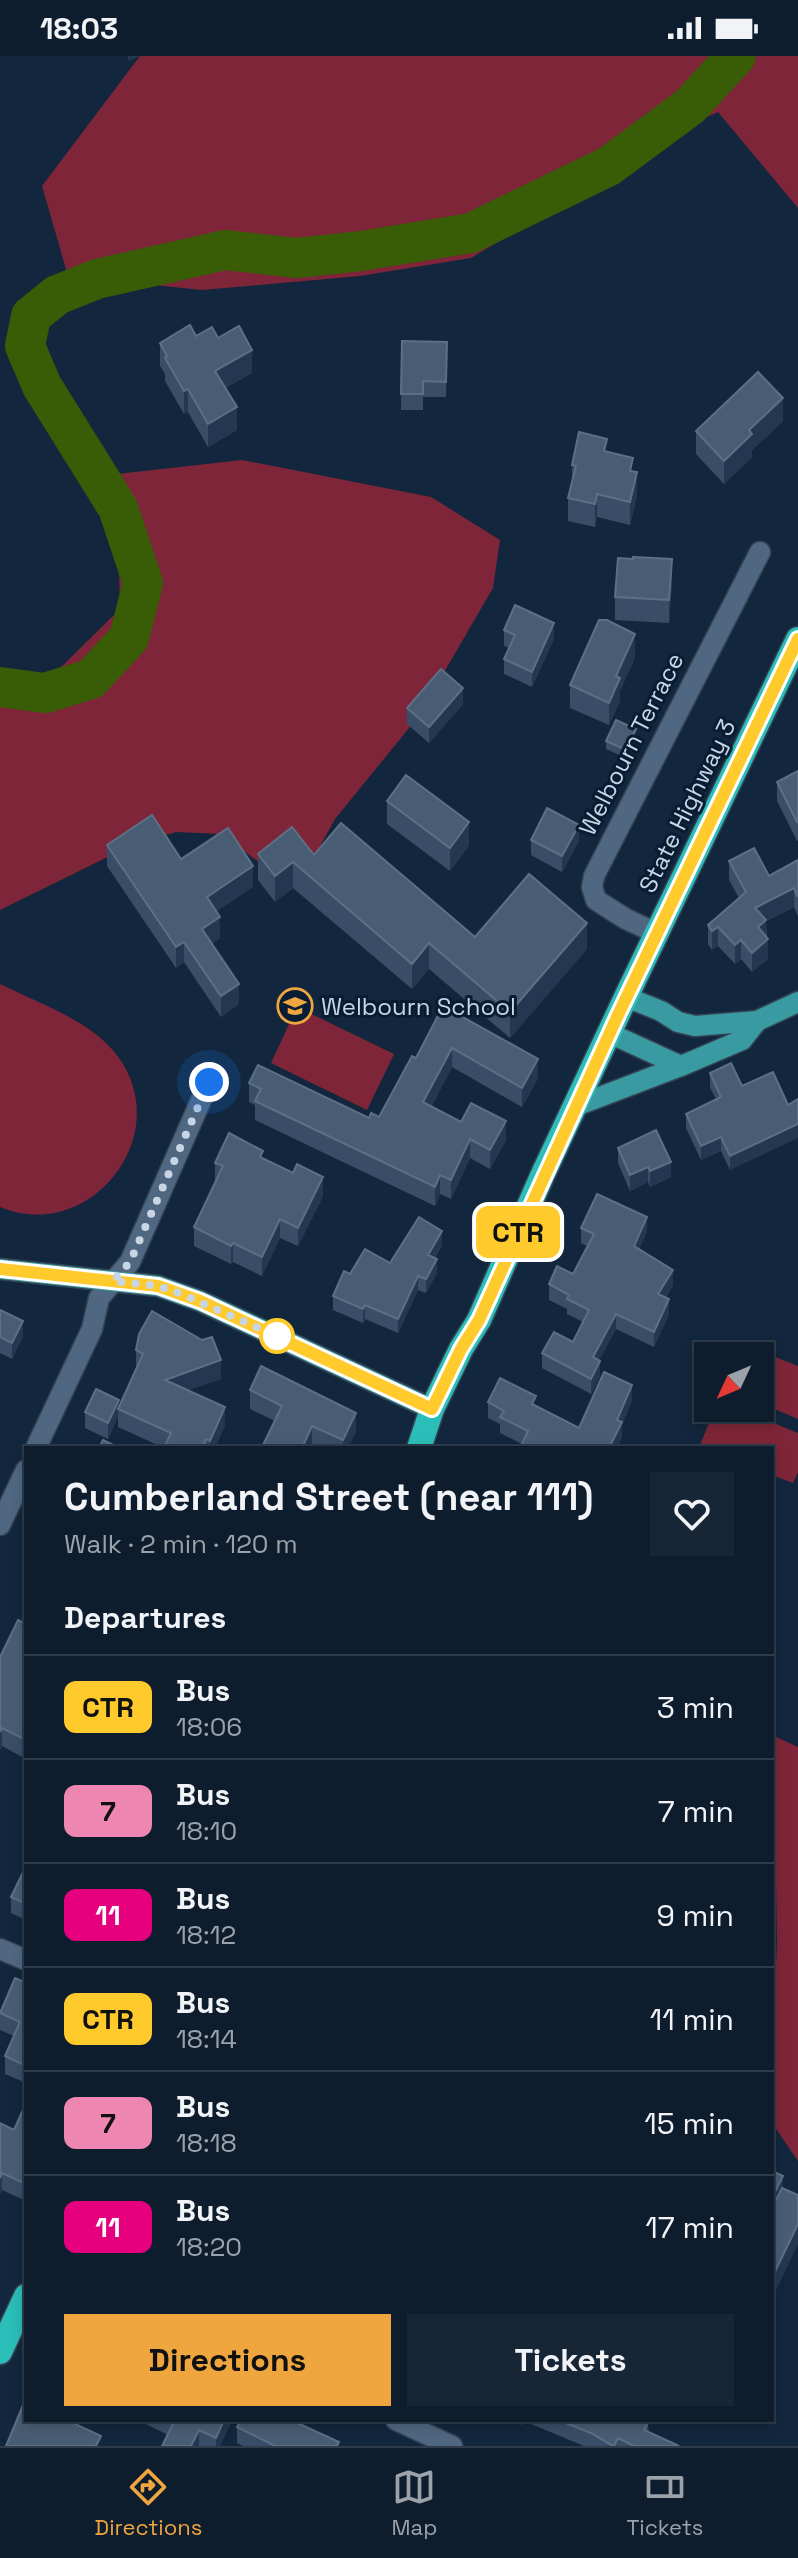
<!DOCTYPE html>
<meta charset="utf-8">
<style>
:root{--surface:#0e1d2e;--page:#172636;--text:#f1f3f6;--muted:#9ba2aa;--line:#2e3b4a;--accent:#f0a63f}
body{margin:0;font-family:"Space Grotesk",sans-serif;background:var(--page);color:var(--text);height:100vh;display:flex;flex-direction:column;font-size:30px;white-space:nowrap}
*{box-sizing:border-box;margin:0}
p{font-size:26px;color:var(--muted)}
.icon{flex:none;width:44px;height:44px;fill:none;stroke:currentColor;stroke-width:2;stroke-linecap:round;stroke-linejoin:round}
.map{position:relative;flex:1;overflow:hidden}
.sheet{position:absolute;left:24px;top:1390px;width:750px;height:976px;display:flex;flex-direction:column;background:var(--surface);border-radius:0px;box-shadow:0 4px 12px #0003,0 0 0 2px var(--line)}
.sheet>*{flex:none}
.badge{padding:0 16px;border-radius:12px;font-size:28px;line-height:52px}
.needle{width:52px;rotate:226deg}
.tools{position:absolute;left:694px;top:1286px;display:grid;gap:16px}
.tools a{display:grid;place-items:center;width:80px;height:80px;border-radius:0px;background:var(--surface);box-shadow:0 4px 12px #0003,0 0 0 2px var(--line);font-size:40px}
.you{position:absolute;width:40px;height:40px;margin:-20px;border:6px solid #fff;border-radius:50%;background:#1a73e8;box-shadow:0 0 0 12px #1a73e833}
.map>.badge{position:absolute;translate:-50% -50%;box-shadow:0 0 0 4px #fff}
h2{padding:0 40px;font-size:30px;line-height:72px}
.round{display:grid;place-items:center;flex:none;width:84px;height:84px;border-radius:0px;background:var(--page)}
.headline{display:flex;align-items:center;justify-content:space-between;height:136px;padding:0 40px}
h1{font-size:38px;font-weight:700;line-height:60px}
.cta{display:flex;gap:16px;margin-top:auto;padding:16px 40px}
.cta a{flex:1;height:92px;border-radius:0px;background:var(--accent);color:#111;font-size:32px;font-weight:700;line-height:92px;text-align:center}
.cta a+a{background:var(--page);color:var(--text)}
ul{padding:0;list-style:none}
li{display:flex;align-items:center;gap:24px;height:104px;padding:0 40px;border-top:2px solid var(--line)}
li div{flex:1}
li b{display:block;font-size:30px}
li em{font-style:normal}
li .badge{min-width:88px;font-weight:700;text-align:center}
.status{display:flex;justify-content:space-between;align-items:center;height:56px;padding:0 40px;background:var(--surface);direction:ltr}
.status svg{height:22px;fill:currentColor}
.tab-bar{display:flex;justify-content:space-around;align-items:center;height:112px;border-top:2px solid var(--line);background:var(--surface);font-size:22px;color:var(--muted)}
.tab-bar a{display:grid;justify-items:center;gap:4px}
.tab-bar .selected{color:var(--accent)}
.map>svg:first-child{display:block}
</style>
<div class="status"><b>18:03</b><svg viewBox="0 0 49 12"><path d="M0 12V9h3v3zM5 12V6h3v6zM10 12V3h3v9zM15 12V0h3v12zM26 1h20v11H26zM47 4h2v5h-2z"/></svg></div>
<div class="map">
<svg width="798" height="2390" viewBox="0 0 798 2390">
<rect width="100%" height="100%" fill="#12273d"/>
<g fill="#7e2539">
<polygon points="140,0 798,0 798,152 718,56 703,63 471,202 360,220 202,234 68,220 42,130"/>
<polygon points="242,404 431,441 500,484 493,532 418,661 335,763 312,805 260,807 222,778 176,776 132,789 0,854 0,622 55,617 120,553 117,418"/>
<path d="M0,928C40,948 93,965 119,1002C175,1081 89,1188 0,1151Z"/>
<polygon points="297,951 394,998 367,1054 271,1007"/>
<polygon points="740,1287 798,1310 798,1363 760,1347 760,1300 735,1300"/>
<polygon points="715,1352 736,1352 798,1377 798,1416 793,1427 772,1419 772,1392 707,1392 700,1389"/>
<polygon points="772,1679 798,1691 798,2105 772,2067 772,1979 777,1888 776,1829 772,1811"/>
</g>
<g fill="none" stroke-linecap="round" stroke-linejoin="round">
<polyline stroke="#395c06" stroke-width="40" points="0,631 45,637 91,623 129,582 143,527 118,452 42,330 25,290 31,260 57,239 97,223 225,194 297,202 361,195 471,177 609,110 690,50 736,0"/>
<defs>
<g id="minor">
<polyline points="656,877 626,863 596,844 592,831 594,820 760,496"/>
<polyline points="36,1392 92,1273 99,1242 130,1206 209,1026"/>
<polyline points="0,1469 26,1414"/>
<polyline points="0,1893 26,1904"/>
<polyline points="396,2364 452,2390"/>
</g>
<g id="major">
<polyline points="626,941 661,955 678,966 695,970 757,965 798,946"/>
<polyline points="609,977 681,1010"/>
<polyline points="576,1050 681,1010 742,984 757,965"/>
<polyline points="0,1213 158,1230 200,1245 432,1353"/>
</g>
<g id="highway">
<polyline points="419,1392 432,1353 461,1293 479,1264 542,1120 626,941 798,583"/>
<polyline points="0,2296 26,2240"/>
</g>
</defs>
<use href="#minor" stroke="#344255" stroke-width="23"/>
<use href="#major" stroke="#344255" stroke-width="23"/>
<use href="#highway" stroke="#344255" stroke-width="27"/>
<use href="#minor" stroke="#4f6780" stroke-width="20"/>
<use href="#major" stroke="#399ba1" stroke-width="20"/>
<use href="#highway" stroke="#2bbdb7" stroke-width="24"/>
</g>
<g fill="#394e66">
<polygon points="196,280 218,282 252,317 225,332 237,374 208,391 188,356 184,358 165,325 165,318 160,310 160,287"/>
<polygon points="402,285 447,286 446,341 423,341 423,354 401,354"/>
<polygon points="783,365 752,394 752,401 724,428 696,398 696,375"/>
<polygon points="607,396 633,415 637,439 630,469 597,461 595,471 568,465 568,442 572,427 572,409"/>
<polygon points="672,526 669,567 615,564 615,541"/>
<polygon points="504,574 554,583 532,631 504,618 504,603 509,592 504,590"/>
<polygon points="635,601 620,635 620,645 609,669 570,652 570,629"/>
<polygon points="463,648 429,687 407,668 407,652"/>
<polygon points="636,681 626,702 606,693 606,685"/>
<polygon points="798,715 798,784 797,785 777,745 777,726"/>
<polygon points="387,745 469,789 450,815 387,768"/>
<polygon points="531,784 579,785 562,816 531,799"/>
<polygon points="107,789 181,803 253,831 216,855 220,882 212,887 239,948 221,961 184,906 176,912 107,810"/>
<polygon points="258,798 314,799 475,881 587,893 510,982 429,913 412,933 293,832 275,846 258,824"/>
<polygon points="798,804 798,860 794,851 766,865 768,903 752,916 741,903 735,908 718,890 712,894 708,888 708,869 739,842 729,824 729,805 769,820"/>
<polygon points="443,950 538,1022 522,1051 452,1011 431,1051 461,1066 506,1084 490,1113 470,1102 451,1143 440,1138 435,1150 255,1064 255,1049 249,1046 249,1027 369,1062 379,1061 416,1002"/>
<polygon points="731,1007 730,1114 721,1095 701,1104 686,1072 686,1058 716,1043 710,1032 710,1017"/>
<polygon points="618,1092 671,1121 650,1131 648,1126 630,1135 618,1107"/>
<polygon points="263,1102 323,1140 298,1190 280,1182 262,1220 233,1206 231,1208 194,1190 194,1171 215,1125 215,1107"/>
<polygon points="581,1172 647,1176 639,1193 673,1229 666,1241 669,1258 654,1291 616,1273 599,1304 600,1320 591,1338 542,1312 542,1297 573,1286 583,1266 567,1258 567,1253 549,1244 549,1228 573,1218 587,1190 581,1187"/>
<polygon points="442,1189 435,1202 437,1217 426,1237 418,1234 398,1277 365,1263 363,1267 333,1254 333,1240 350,1218 390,1207"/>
<polygon points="0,1254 23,1280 12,1303 0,1297"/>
<polygon points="136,1294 221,1323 188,1334 225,1369 215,1392 164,1392 118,1371 118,1360 108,1383 85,1372 85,1356 119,1352 136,1312"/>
<polygon points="250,1334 356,1375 348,1392 320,1392 312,1388 311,1392 262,1392 275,1365 250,1353"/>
<polygon points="632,1344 622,1369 622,1382 522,1388 500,1377 500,1368 488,1362 488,1346 536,1350 579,1372"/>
<polygon points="26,1568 26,1703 2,1690 0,1601"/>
<polygon points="26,1810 26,1864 11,1857 11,1841"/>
<polygon points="26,1927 26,2027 5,2018 5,2000 14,1980 0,1974 0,1957"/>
<polygon points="26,2047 26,2145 2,2134 0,2139 0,2067 14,2074"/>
<polygon points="144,2364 231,2364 231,2366 220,2390 162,2390 168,2379 144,2367"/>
<polygon points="512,2364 647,2364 649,2376 679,2390 584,2390 524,2365 523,2369"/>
<polygon points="237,2371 339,2390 243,2390 237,2387"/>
</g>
<g fill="#233850">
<polygon points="128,0 141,0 128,5"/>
<polygon points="252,294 252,317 215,337 215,315"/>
<polygon points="188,333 188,356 184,358 184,335"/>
<polygon points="783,342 783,365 752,394 752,401 724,428 724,405 749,374"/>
<polygon points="237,351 237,374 208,391 208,368"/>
<polygon points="637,416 637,439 630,469 630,446"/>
<polygon points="597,438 597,461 595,471 595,448"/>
<polygon points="672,503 672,526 669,567 669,544"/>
<polygon points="554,567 554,583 532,631 532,616"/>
<polygon points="635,578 635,601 620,635 620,645 609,669 609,647 616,620"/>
<polygon points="463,632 463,648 429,687 429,671"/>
<polygon points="636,673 636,681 626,702 626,694"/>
<polygon points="469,766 469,789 450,815 450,792"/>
<polygon points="579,769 579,785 562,816 562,800"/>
<polygon points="293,806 293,832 275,846 275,820"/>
<polygon points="253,810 253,831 207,862 207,841"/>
<polygon points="794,832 794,851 766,865 766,883 758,890 755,852"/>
<polygon points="220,861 220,882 202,894 202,873"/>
<polygon points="587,867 587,893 510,982 510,956"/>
<polygon points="718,871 718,890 712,894 712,875"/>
<polygon points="768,883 768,903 752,916 752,897"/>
<polygon points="741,884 741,903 735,908 735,889"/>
<polygon points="184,886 184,906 176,912 176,891"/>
<polygon points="429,887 429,913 412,933 412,908"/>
<polygon points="239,928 239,948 221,961 221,940"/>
<polygon points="452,992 452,1011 423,1065 423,1046"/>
<polygon points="538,1003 538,1022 522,1051 522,1032"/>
<polygon points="506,1065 506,1084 490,1113 490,1094"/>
<polygon points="798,1068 798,1082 730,1114 730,1100"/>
<polygon points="721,1081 721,1095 701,1104 701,1090"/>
<polygon points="470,1083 470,1102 451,1143 451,1124"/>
<polygon points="671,1106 671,1121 650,1131 650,1115"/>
<polygon points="648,1111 648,1126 630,1135 630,1119"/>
<polygon points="440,1119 440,1138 435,1150 435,1131"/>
<polygon points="323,1121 323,1140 298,1190 298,1172"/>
<polygon points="647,1161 647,1176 634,1205 634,1190"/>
<polygon points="280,1163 280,1182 262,1220 262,1201"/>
<polygon points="442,1175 442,1189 428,1213 428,1199"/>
<polygon points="233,1187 233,1206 231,1208 231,1190"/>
<polygon points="437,1203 437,1217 426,1237 426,1223"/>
<polygon points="673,1214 673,1229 658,1253 658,1238"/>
<polygon points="418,1220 418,1234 398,1277 398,1263"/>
<polygon points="669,1243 669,1258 654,1291 654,1276"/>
<polygon points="365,1249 365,1263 363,1267 363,1253"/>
<polygon points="616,1258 616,1273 593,1316 593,1301"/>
<polygon points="23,1265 23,1280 12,1303 12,1287"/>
<polygon points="221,1304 221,1323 165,1342 165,1324"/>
<polygon points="600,1305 600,1320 591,1338 591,1323"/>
<polygon points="632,1329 632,1344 622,1369 622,1382 617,1392 609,1392 617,1364"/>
<polygon points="119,1344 118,1360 108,1383 108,1367"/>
<polygon points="225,1351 225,1369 215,1392 210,1392 210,1385"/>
<polygon points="356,1357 356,1375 348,1392 343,1392 343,1384"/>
<polygon points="312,1370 312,1388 311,1392 302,1392"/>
<polygon points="2,1672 2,1690 0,1695 0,1676"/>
<polygon points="2,2117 2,2134 0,2139 0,2122"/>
<polygon points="783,2120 783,2135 772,2158 772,2142"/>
<polygon points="798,2168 798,2188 772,2243 772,2222"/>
<polygon points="224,2364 231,2364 231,2366 220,2390 216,2390 216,2382"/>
<polygon points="199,2374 199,2390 191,2390"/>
</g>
<g fill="#485d73" stroke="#5c7085" stroke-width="2">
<polygon points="190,269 196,280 212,271 218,282 239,270 252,294 215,315 237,351 208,368 188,333 184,335 165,302 167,300 160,287"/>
<polygon points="402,285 447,286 446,326 423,325 423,338 401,338"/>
<polygon points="758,316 783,342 749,374 752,378 724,405 696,375"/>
<polygon points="579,376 607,383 604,395 633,402 630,415 637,416 630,446 597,438 595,448 568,442 576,410 572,409"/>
<polygon points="633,501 672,503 669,544 615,541 618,502 633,503"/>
<polygon points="515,549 554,567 532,616 504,603 515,579 504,574"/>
<polygon points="599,564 607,564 635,578 616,620 620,622 609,647 570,629"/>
<polygon points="441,613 463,632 429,671 407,652"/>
<polygon points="616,664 636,673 626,694 606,685"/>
<polygon points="798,715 798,765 797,766 777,726"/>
<polygon points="406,719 469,766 450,792 387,745"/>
<polygon points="547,752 579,769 562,800 531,784"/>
<polygon points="152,759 181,803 228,772 253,810 207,841 220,861 202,873 239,928 221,940 184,886 176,891 107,789"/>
<polygon points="341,767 475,881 529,818 587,867 510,956 429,887 412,908 293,806 275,820 258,798 292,771 314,799"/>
<polygon points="754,792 769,820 798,804 798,841 794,832 755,852 766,864 758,871 768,883 752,897 741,884 735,889 718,871 712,875 708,869 746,836 729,805"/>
<polygon points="443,950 538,1003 522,1032 452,992 423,1046 461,1066 471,1047 506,1065 490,1094 470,1083 451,1124 440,1119 435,1131 255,1045 261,1033 249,1027 258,1009 369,1062 371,1057 379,1061 412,1000 416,1002"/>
<polygon points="731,1007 742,1030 773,1016 788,1049 798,1043 798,1068 730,1100 721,1081 701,1090 686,1058 721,1041 710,1017"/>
<polygon points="656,1074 671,1106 650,1115 648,1111 630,1119 618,1092"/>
<polygon points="229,1077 263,1095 260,1101 293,1117 297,1108 323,1121 298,1172 280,1163 262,1201 233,1187 231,1190 194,1171 223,1110 215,1107"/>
<polygon points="597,1138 647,1161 634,1190 673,1214 658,1238 669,1243 654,1276 616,1258 593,1301 600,1305 591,1323 542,1297 554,1276 573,1286 589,1254 567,1243 569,1239 549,1228 557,1210 573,1218 594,1178 581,1172"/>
<polygon points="419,1161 442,1175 428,1199 437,1203 426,1223 418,1220 398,1263 365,1249 363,1253 333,1240 344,1215 350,1218 365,1193 390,1207"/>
<polygon points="0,1254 23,1265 12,1287 0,1281"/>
<polygon points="152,1255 202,1284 212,1281 221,1304 165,1324 225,1351 210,1385 206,1383 202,1392 164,1392 171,1377 118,1353 143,1298 136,1294 139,1278"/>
<polygon points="261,1310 356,1357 343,1384 312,1370 302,1392 262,1391 282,1350 250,1334"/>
<polygon points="604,1316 632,1329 617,1364 622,1366 609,1392 520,1392 528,1375 500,1361 504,1355 488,1346 500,1322 536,1340 532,1348 579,1372"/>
<polygon points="96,1333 119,1344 108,1367 85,1356"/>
<polygon points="103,1384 119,1392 99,1392"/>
<polygon points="18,1564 26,1568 26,1625 24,1629 26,1630 26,1684 2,1672 0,1676 0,1601"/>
<polygon points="26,1810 26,1848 11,1841"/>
<polygon points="15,1922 26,1927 26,2010 5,2000 20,1966 0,1957"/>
<polygon points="26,2047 26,2128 2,2117 0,2122 0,2067 14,2074"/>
<polygon points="772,2115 783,2120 772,2142"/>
<polygon points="782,2132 798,2139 798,2168 772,2222 772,2152"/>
<polygon points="23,2349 26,2350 26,2364 74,2364 73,2367 101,2380 96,2390 6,2390"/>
<polygon points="170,2364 224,2364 216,2382 199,2374 191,2390 162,2390 174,2366"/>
<polygon points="241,2364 291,2364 339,2386 337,2390 275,2390 237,2371"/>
<polygon points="558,2364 647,2364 649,2365 644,2374 679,2390 634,2390 618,2382 614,2390 613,2390 591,2377"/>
</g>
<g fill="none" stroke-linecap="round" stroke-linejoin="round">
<defs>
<polyline id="line" points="0,1213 158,1230 200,1245 432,1353 461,1293 479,1264 618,959 798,583"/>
</defs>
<use href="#line" stroke="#fff" stroke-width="18"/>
<use href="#line" stroke="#ffcb2c" stroke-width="12"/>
<polyline stroke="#c8d5e4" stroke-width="8" stroke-dasharray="0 14.4" points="209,1026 130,1206 113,1225 158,1230 179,1237 286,1284 277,1280"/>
</g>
<defs>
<symbol id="school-ring" viewBox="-11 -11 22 22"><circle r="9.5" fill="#081d33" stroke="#f0a63f" stroke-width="1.5"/><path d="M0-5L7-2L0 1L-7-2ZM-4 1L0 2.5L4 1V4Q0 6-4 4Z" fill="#f0a63f"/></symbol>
</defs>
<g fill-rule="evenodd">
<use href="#school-ring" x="275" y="930" width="40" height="40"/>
</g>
<circle fill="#fff" stroke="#ffcb2c" stroke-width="4" cx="277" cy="1280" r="16"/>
<g text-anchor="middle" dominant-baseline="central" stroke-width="6" stroke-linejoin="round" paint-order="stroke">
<g font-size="24" fill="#c8d5e4" stroke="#081d33">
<text transform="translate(631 688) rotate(-63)">Welbourn Terrace</text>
<text transform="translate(687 750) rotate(-64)">State Highway 3</text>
</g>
<g font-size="24" fill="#c8d5e4" stroke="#081d33" text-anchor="start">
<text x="321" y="950">Welbourn School</text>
</g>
</g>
</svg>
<div class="tools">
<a><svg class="needle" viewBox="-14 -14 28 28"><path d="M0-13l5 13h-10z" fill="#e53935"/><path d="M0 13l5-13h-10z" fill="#9ba2aa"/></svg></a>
</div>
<div class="you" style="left:209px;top:1026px"></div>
<b class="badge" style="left:518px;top:1176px;background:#ffcb2c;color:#111">CTR</b>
<section class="sheet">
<div class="headline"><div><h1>Cumberland Street (near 111)</h1><p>Walk · 2 min · 120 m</p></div><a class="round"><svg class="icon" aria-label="heart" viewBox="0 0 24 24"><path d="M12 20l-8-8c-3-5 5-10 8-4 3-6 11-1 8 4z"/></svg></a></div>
<h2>Departures</h2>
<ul>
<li><span class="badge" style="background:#ffcb2c;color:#111">CTR</span><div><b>Bus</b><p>18:06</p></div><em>3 min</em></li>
<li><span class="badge" style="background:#ed87b1;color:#111">7</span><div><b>Bus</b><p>18:10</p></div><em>7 min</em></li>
<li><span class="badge" style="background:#e6007e;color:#fff">11</span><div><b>Bus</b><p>18:12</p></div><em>9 min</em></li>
<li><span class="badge" style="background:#ffcb2c;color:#111">CTR</span><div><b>Bus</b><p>18:14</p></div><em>11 min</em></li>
<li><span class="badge" style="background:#ed87b1;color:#111">7</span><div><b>Bus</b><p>18:18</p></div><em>15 min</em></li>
<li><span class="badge" style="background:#e6007e;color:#fff">11</span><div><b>Bus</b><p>18:20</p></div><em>17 min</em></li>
</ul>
<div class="cta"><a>Directions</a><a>Tickets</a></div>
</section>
</div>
<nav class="tab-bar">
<a class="selected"><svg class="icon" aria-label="directions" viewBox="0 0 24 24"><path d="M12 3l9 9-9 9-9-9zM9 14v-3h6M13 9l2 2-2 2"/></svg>Directions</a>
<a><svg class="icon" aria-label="map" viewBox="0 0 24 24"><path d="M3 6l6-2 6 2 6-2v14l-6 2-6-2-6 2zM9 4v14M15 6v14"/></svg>Map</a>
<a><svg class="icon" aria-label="tickets" viewBox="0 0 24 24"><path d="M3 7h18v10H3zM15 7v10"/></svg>Tickets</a>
</nav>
